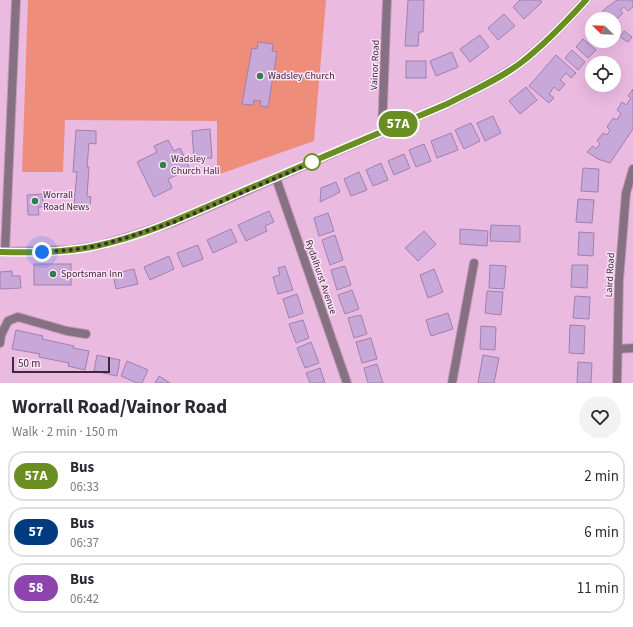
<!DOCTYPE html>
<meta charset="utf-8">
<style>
:root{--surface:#fff;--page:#f2f2f3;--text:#2b2b33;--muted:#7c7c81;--line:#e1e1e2}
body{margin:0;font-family:"Source Sans 3",sans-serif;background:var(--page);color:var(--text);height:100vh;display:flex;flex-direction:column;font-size:15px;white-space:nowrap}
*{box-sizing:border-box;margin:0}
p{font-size:13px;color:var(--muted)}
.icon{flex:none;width:22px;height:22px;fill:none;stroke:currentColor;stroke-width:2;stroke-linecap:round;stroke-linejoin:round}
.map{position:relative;height:383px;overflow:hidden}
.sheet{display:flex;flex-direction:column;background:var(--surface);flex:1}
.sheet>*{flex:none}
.badge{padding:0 8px;border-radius:13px;font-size:14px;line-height:26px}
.needle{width:26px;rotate:293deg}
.fabs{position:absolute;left:585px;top:12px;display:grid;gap:8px}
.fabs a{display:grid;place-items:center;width:36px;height:36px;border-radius:50%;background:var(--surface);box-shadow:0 4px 16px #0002;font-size:20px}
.scale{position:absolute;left:12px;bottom:10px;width:98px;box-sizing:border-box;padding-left:4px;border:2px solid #3c2939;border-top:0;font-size:11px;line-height:14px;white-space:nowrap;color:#3c2939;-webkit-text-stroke:3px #fde3f7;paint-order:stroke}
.you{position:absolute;width:20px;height:20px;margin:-10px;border:3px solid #fff;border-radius:50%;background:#1a73e8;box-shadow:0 0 0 6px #1a73e833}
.map>.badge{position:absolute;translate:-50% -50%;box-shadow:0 0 0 2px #fff}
.round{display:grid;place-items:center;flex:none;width:42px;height:42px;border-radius:21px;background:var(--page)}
.head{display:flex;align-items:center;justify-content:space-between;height:68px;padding:0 12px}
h1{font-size:19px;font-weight:700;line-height:30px}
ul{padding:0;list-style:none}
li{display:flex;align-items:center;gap:12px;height:50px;margin:0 8px 6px;padding:0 4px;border:2px solid var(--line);border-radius:16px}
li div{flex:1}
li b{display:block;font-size:15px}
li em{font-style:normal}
li .badge{min-width:44px;font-weight:700;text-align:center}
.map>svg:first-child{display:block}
</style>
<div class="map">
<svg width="633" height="383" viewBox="0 0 633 383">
<rect width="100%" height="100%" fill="#ebbae1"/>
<polygon fill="#ee8e7a" points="28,0 326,0 314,141 217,175 217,121 65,120 63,172 22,172"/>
<g fill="#c8a8d9" stroke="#9e80af">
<polygon points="408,0 424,0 423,32 419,32 418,46 405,46"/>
<polygon points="520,0 540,0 542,2 524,19 513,7"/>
<polygon points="617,0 633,0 633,7 628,11 624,7 620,10 623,13 614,22 614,19 595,19 606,8"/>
<polygon points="504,14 515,26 498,40 488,28"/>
<polygon points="624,31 632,37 628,42 620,37"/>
<polygon points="480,35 489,47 470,62 460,49"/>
<polygon points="583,39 596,50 588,58 576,47"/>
<polygon points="593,41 605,41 600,47"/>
<polygon points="258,42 273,44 272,51 277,52 268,107 260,106 261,101 254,100 253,105 242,104 252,48 257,49"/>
<polygon points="572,50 585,62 578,70 565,58"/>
<polygon points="452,52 458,67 436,76 430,61"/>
<polygon points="556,55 576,73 571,78 566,73 560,80 565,84 559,91 554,87 549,94 554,98 549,103 529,86"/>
<rect x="406" y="61" width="20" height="17"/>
<polygon points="526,87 537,100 520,114 509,101"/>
<polygon points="633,89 633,129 610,163 598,159 587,152 593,146 596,149 600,144 597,141 603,133 607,135 610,130 607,127 613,118 617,120 621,113 617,110 622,102 626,105 631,98 628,96"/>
<polygon points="493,116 501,133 485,141 477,123"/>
<polygon points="471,123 480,141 464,149 455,130"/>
<polygon points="210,129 212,158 194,159 192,131"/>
<polygon points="76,130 96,131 96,144 89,143 87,167 89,167 87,196 91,197 90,205 74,204 77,172 73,172"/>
<polygon points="451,133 458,150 437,158 431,141"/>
<polygon points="168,140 174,151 180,148 190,169 168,179 172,188 154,197 137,162 157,152 154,146"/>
<polygon points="424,144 431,161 416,167 409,150"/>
<polygon points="404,154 410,168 394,175 388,161"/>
<polygon points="381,163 388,180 373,186 366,170"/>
<polygon points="583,168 599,169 598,192 581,191"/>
<polygon points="359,172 367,190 351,196 344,179"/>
<polygon points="336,182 340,192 320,202 321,188"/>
<polygon points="43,194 43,207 38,207 39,215 28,215 27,195"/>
<polygon points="578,199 594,200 592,223 576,222"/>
<polygon points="269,211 274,222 265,226 267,231 246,241 238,225"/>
<polygon points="328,213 334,231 319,236 314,218"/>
<polygon points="491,225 520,226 520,242 490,241"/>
<polygon points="231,229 237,242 213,253 207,240"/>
<polygon points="460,229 488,231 487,246 460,244"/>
<polygon points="424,231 436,244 418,261 405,248"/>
<polygon points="579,232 594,233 593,256 578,255"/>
<polygon points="335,235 343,260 330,265 322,240"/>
<polygon points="198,245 203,259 183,267 177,253"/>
<polygon points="169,256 174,269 150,280 144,267"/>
<rect x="34" y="264" width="37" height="21"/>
<polygon points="490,265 506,266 504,289 489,288"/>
<polygon points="572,265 588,265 587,288 571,287"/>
<polygon points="285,266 293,290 278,294 273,277 280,275 278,268"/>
<polygon points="345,266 351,285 337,290 331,270"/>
<polygon points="134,269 138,284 116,289 113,274"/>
<polygon points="434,269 443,292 428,298 420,275"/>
<polygon points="12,271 12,276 20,276 21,288 0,289 0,272"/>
<polygon points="352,290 359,309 345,314 338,295"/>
<polygon points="487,291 503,292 501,315 485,313"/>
<polygon points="297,294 303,313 289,318 283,299"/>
<polygon points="575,296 590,297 589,319 573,318"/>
<polygon points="448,313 453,329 431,336 426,320"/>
<polygon points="361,315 367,334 354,338 348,318"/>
<polygon points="303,320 309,338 296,343 289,324"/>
<polygon points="570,325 585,326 584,354 569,353"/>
<polygon points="481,326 496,327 495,350 480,349"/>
<polygon points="16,330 43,336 42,339 74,346 73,348 89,351 85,370 68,366 69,363 39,357 40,354 12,349"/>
<polygon points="371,338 377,359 362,363 356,342"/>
<polygon points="311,342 319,363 305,368 297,348"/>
<polygon points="97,355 120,360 117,376 94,371"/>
<polygon points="483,355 499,358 494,383 478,383"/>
<polygon points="127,361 148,370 142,383 137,383 121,376"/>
<polygon points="578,362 592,363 591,383 577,383"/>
<polygon points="377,364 383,383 368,383 364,368"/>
<polygon points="320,368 325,383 310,383 306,373"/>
<polygon points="159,376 170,383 155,383"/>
</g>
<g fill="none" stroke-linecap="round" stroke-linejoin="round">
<defs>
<polyline id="service" points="0,343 1,335 8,321 18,317 67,331 86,334"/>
<g id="minor">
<polyline points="382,131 387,0"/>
<polyline points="276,178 347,383"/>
<polyline points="5,252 16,0"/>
<polyline points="618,349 633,348"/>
<polyline points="452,383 474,263"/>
<polyline points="617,383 619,280 626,193 633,169"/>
</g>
<path id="tertiary" d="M0,252L71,250L97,246L125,238L174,222L447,104C472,91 499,79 522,62C545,44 566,22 586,0"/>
</defs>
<use href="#service" stroke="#c49abc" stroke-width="10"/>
<use href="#minor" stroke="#c49abc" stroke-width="10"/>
<use href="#tertiary" stroke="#c49abc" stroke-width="10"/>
<use href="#service" stroke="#857181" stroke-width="8"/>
<use href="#minor" stroke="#857181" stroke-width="8"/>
<use href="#tertiary" stroke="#857181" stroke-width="8"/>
</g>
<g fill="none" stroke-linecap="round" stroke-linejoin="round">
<defs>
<path id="line" d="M0,252C32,253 65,253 96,246C152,234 203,208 255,186C319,159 383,131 447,104C472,91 500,79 522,62C545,44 566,22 586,0"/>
</defs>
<use href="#line" stroke="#fff" stroke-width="9"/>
<use href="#line" stroke="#6b8e23" stroke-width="6"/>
<polyline stroke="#3c2939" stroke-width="4" stroke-dasharray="0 7.2" points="42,252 71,250 97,246 125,238 174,222 313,162 312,162"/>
</g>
<g fill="#307d4d" stroke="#fde3f7" stroke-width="1.5">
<circle cx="260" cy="76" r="4"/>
<circle cx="163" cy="165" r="4"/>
<circle cx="35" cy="201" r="4"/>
<circle cx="53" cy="274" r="4"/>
</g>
<circle fill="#fff" stroke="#6b8e23" stroke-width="2" cx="312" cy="162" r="8"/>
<g text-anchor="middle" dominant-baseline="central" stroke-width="3" stroke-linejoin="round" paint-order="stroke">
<g font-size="10" fill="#3c2939" stroke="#fde3f7">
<text transform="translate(375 65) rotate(-88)">Vainor Road</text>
<text transform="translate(610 275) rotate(-87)">Laird Road</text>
<text transform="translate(321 277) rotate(71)">Rydalhurst Avenue</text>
</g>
<g font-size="10" fill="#3c2939" stroke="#fde3f7" text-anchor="start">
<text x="268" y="76">Wadsley Church</text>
<text x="171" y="159">Wadsley<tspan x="171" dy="12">Church Hall</tspan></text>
<text x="43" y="195">Worrall<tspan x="43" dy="12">Road News</tspan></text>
<text x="61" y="274">Sportsman Inn</text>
</g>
</g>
</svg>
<div class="fabs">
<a><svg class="needle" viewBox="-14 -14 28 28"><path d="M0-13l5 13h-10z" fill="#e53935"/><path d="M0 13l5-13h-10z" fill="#7c7c81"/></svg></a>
<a><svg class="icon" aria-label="locate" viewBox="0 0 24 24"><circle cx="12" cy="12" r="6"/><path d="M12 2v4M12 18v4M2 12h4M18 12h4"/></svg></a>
</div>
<div class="scale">50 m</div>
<div class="you" style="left:42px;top:252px"></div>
<b class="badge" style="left:398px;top:124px;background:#6b8e23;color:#fff">57A</b>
</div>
<section class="sheet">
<div class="head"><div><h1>Worrall Road/Vainor Road</h1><p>Walk · 2 min · 150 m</p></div><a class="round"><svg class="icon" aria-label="heart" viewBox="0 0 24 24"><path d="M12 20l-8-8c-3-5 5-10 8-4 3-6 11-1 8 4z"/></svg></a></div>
<ul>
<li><span class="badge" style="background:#6b8e23;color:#fff">57A</span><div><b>Bus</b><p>06:33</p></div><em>2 min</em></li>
<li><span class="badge" style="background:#003b80;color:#fff">57</span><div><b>Bus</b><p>06:37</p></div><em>6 min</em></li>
<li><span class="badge" style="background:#8e44ad;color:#fff">58</span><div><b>Bus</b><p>06:42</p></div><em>11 min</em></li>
</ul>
</section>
